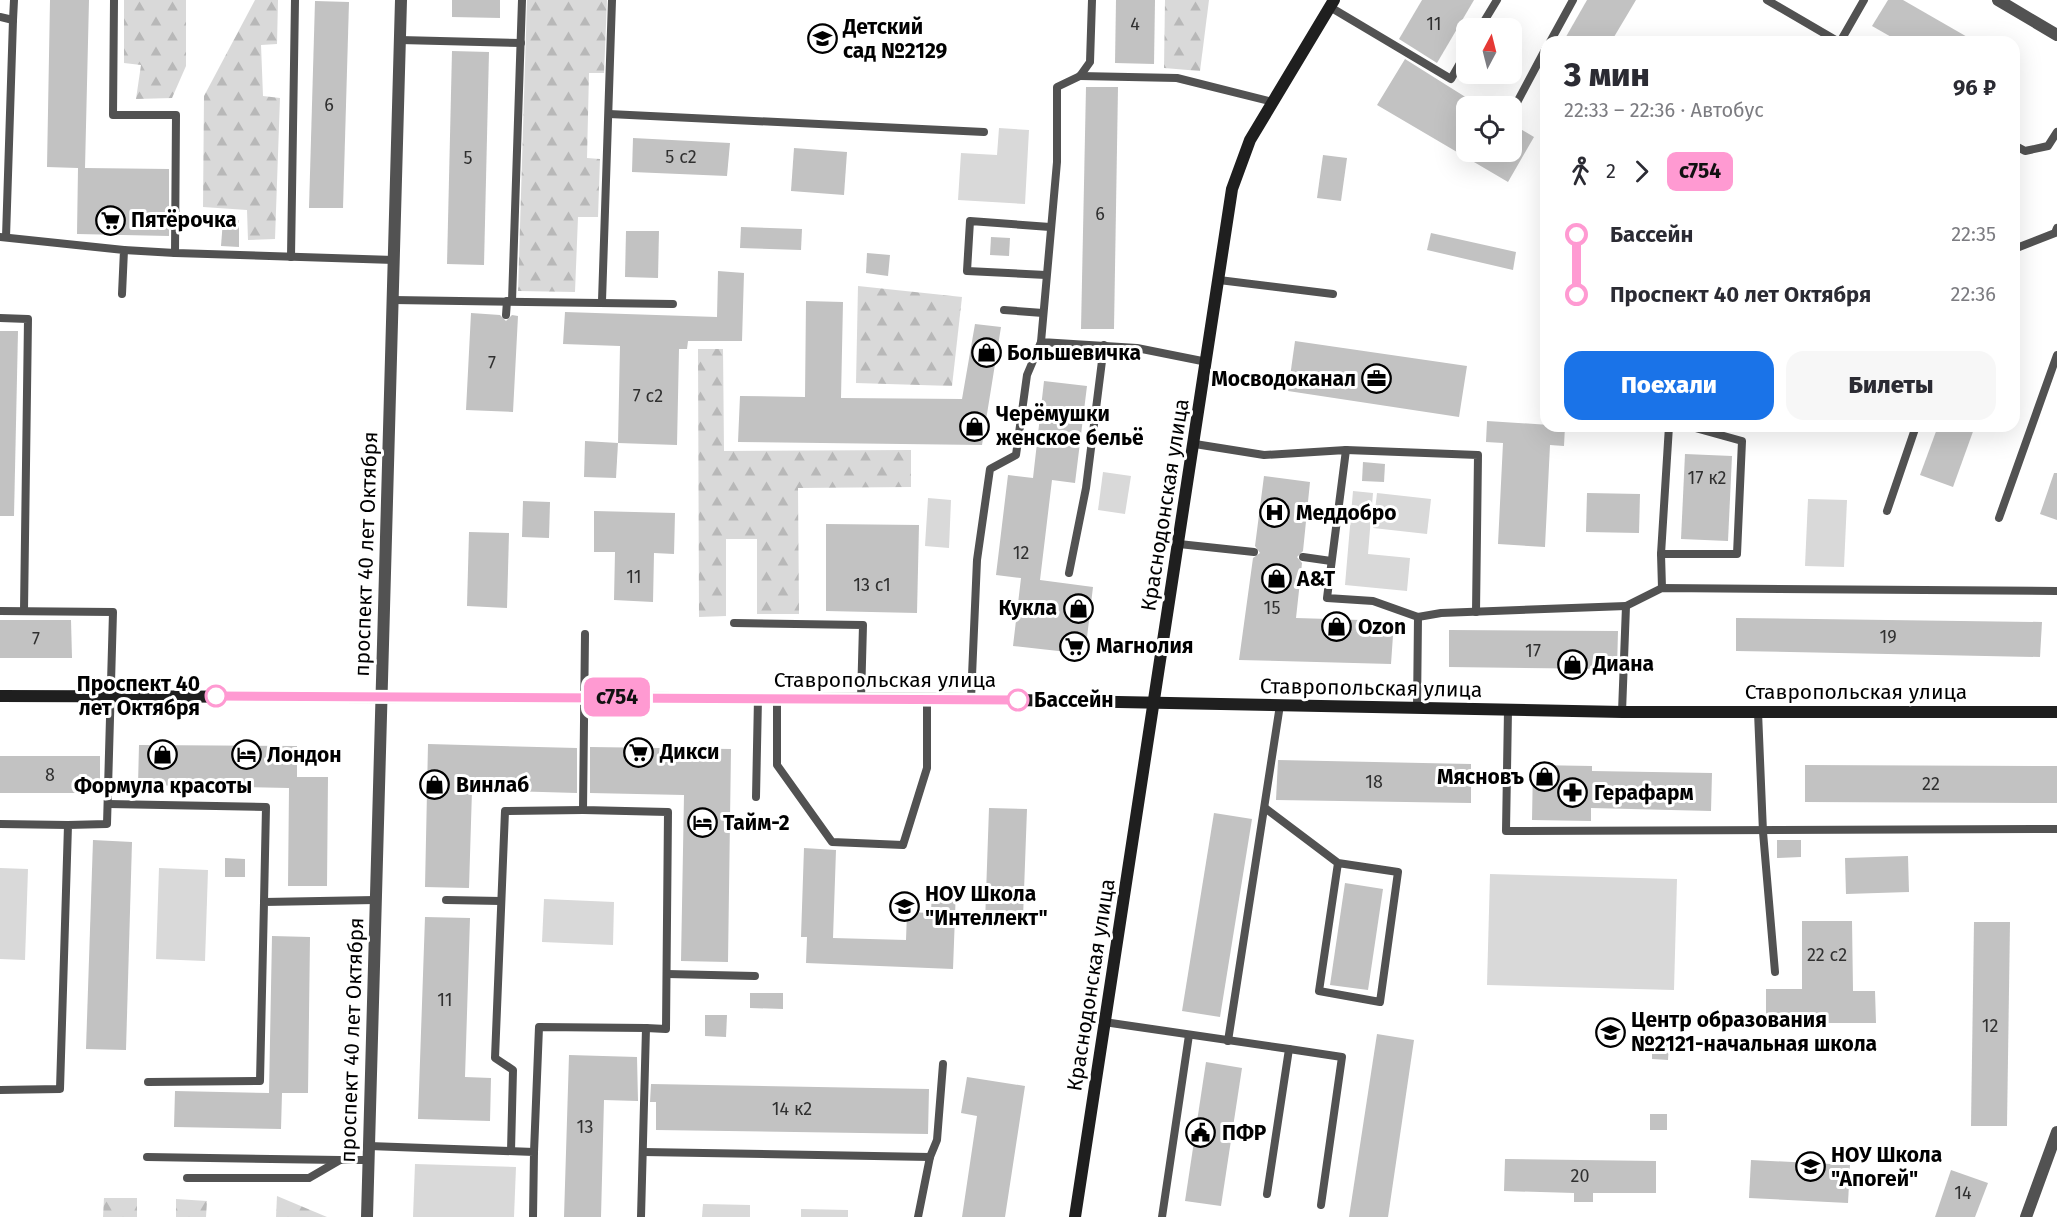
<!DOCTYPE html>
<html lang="ru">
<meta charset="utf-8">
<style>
:root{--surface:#fff;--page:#f7f7f7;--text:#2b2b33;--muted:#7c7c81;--accent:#1a73e8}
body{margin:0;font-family:"Fira Sans",sans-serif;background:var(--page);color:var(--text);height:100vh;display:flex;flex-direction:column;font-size:22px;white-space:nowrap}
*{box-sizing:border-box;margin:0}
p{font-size:20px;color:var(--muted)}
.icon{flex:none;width:33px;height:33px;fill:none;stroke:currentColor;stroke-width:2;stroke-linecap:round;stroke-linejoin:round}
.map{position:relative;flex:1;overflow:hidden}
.sheet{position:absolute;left:1540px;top:36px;width:480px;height:396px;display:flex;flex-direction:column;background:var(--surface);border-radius:18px;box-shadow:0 6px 24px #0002}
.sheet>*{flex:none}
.badge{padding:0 12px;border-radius:9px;font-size:21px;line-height:39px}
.needle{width:39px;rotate:7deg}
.fabs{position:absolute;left:1456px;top:18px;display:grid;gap:12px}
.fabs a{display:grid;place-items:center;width:66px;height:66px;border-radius:12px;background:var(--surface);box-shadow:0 6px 24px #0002;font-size:30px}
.map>.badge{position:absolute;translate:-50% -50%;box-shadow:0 0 0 3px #fff}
.legs{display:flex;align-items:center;gap:9px;height:66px;padding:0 24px;font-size:20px}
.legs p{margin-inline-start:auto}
.overview{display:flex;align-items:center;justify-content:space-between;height:102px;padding:0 24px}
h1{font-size:33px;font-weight:800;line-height:45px}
.action{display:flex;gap:12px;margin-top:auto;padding:12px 24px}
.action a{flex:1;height:69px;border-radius:18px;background:var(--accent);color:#fff;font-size:24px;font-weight:800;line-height:69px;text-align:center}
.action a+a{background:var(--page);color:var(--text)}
ul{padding:0 24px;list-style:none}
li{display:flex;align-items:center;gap:21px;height:60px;font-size:22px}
li i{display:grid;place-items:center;width:9px;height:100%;margin:0 8px;background:currentColor}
li i::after{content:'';width:15px;height:15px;margin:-8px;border:4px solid;border-radius:50%;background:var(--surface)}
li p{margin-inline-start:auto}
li:first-child i{background:linear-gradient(#0000 50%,currentColor 0)}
li:last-child i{background:linear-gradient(currentColor 50%,#0000 0)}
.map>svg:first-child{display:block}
</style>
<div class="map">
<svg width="2057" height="1217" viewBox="0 0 2057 1217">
<defs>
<pattern id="forest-firs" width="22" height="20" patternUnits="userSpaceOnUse" patternTransform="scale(1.5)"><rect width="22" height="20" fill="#d9d9d9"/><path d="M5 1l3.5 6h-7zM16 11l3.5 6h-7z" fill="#b8b8b8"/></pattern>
</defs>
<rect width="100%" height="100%" fill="#fff"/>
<g fill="#d9d9d9">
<polygon points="999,128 1029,130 1025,204 958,200 961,153 997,155"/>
<polygon points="1103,472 1131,476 1125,514 1098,510"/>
<polygon points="1353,491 1373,493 1368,554 1410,558 1407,591 1345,585"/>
<polygon points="1377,493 1431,499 1427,534 1373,528"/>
<polygon points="928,498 951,500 949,548 925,546"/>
<polygon points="1808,499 1847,500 1844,567 1805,566"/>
<polygon points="0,868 28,869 25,960 0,959"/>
<polygon points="159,868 208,870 205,961 156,959"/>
<polygon points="1490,874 1677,879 1674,990 1487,985"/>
<polygon points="544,899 614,902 613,945 542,942"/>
<polygon points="415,1164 516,1167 514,1217 413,1217"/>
<polygon points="703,1204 750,1205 750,1217 702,1217"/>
<polygon points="801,1209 848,1210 848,1217 801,1217"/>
</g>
<g fill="url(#forest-firs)">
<polygon points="124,0 186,0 186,66 172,98 136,99 141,65 124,63"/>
<polygon points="255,0 278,0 277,44 261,45 263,96 280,98 275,239 248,240 247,210 203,207 204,96"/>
<polygon points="527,0 607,0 604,73 589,73 587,158 600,159 598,217 578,217 575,292 518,291"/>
<polygon points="1165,0 1209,0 1200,71 1164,68"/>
<polygon points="858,286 962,297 952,386 856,383"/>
<polygon points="698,349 723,349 724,451 911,450 911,487 798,488 799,614 757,614 757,539 726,539 726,616 699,617"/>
<polygon points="277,1196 327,1217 276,1217"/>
<polygon points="104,1198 137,1198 137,1217 103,1217"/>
<polygon points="176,1199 207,1201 206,1217 176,1217"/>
</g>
<g fill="#c2c2c2">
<polygon points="50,0 89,0 85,168 169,169 169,236 77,234 78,168 47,167"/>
<polygon points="452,0 500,0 500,18 452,17"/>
<polygon points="1116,0 1155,0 1154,64 1115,63"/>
<polygon points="1422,0 1474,0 1437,63 1399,39"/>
<polygon points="1587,0 1636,0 1611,42 1563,42"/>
<polygon points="1888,0 1903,0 1976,42 1900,42 1872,26"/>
<polygon points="315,1 349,2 343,208 309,208"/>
<polygon points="452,51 489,52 484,265 447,264"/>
<polygon points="1405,59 1467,98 1467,152 1512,152 1512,124 1534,137 1508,182 1377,105"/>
<polygon points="1086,87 1118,87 1114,329 1081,329"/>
<polygon points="633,138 730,143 727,176 632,172"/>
<polygon points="794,148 847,152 844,195 791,191"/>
<polygon points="1323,155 1347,158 1341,201 1317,198"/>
<polygon points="223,220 239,220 239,247 221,246"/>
<polygon points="741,227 802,229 801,250 740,248"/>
<polygon points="626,231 659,231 658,278 625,277"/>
<polygon points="1431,233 1516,252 1513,270 1427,250"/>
<polygon points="991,237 1010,238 1009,256 990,255"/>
<polygon points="867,253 890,255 888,276 866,273"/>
<polygon points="718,271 744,273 742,341 688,341 687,349 679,349 677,445 618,443 620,346 563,344 565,312 717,317"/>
<polygon points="806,301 843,302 841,398 962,399 975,324 1001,327 982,445 738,442 740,396 805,397"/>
<polygon points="471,313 500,315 506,321 512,315 518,316 513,412 466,410"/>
<polygon points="0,331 18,331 14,516 0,516"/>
<polygon points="1295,341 1467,366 1459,417 1288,391"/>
<polygon points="1044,381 1087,386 1075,483 1052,480 1040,580 1093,587 1085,654 1013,646 1021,578 996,575 1008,475 1033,478"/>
<polygon points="1487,421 1565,426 1564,446 1550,445 1545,547 1498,544 1503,443 1486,442"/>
<polygon points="1938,426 1975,426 1953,487 1920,475"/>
<polygon points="585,441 618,443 616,478 584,477"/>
<polygon points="1685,454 1732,456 1728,541 1681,539"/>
<polygon points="1363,462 1385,464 1384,482 1362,481"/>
<polygon points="2054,473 2057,473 2057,520 2040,514"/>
<polygon points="1264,476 1310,482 1303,551 1297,557 1302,563 1296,618 1394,621 1391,664 1239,660 1253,558 1260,553 1255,546"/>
<polygon points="1587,493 1640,494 1639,533 1586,532"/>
<polygon points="523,501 550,502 549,538 522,537"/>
<polygon points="594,511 675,513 674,554 654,553 653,602 614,600 615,552 594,552"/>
<polygon points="826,524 919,525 917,613 826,611"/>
<polygon points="469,532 509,533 507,608 467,606"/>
<polygon points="1736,618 2042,622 2040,657 1736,651"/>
<polygon points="0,620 71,620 72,658 0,658"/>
<polygon points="1449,630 1618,631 1617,669 1449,667"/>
<polygon points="428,744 577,748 577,793 472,790 469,888 425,887"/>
<polygon points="139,745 297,746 297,777 328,777 327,886 288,886 289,788 138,785"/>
<polygon points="590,747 731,749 728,962 681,961 684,795 590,793"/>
<rect x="0" y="756" width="100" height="37"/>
<polygon points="1278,760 1471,764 1471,803 1276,800"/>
<polygon points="1533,765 1592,766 1592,771 1712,773 1711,811 1591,808 1591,821 1532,820"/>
<polygon points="1805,765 2057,766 2057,803 1805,802"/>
<polygon points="989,808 1027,809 1023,918 1004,917 1004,924 985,923"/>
<polygon points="1214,813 1252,819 1220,1017 1182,1011"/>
<polygon points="93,840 132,842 126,1050 86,1049"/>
<polygon points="1777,840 1801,840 1801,857 1777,858"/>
<polygon points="804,848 836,850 833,938 906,940 907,912 931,913 932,888 956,889 953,969 806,963 807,937 801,937"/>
<polygon points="1908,856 1909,892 1846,894 1845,858"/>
<polygon points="225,858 245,859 245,877 225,877"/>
<polygon points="1345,883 1383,889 1368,990 1330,985"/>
<polygon points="425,917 470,918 465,1077 491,1078 490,1121 418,1119"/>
<polygon points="1802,921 1852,921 1853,991 1875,991 1876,1023 1766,1023 1766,989 1802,989"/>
<polygon points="1974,922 2010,922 2007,1126 1971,1126"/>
<polygon points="272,936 310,937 308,1093 282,1093 281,1129 174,1127 175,1091 269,1093"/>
<polygon points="750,993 783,993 783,1009 750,1008"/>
<polygon points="705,1015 727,1015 726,1037 705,1036"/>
<polygon points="1377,1034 1414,1040 1388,1217 1349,1217"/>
<polygon points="1652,1043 1669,1044 1668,1060 1652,1059"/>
<polygon points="569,1055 637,1057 638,1101 604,1100 601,1217 564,1217"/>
<polygon points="1206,1062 1242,1068 1221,1206 1185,1201"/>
<polygon points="967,1077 1025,1086 1005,1217 962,1217 977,1116 961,1113"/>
<polygon points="651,1084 929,1089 928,1134 656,1130 656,1102 650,1102"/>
<rect x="1650" y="1114" width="17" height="16"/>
<polygon points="1505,1159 1656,1161 1656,1193 1593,1193 1593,1202 1574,1202 1574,1193 1504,1191"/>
<polygon points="1751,1160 1850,1165 1848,1203 1749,1198"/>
<polygon points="1951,1170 1988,1183 1975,1217 1935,1217"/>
</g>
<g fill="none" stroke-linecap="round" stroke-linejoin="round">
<g stroke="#525252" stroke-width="8">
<polyline points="114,0 113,115 176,115 175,253 394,260"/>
<polyline points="1092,0 1090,62 1080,76 1057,87 1057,162 1041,342 1137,348 1207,362"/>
<polyline points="1767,0 1839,42"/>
<polyline points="1330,7 1451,79 1467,51"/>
<polyline points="0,17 13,20 6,237"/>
<polyline points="13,20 14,0"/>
<polyline points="1480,28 1497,0"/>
<polyline points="400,40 521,43"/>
<polyline points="1550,42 1573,0"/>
<polyline points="1840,42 1864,0"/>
<polyline points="1080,76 1177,78 1273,102"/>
<polyline points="1513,110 1546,48"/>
<polyline points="609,114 984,132"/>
<polyline points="2014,145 2025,151 2048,146 2057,132"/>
<polyline points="0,237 124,250 122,294"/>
<polyline points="2014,249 2055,233 2057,228"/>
<polyline points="124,250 175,253"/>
<polyline points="291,257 295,0"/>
<polyline points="1046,275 967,271 970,221 1050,227"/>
<polyline points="1219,280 1333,294"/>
<polyline points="393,300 673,304"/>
<polyline points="512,301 522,0"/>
<polyline points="602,301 612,0"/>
<polyline points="1004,310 1043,313"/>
<polyline points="506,315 507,301"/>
<polyline points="0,318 28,319 24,611"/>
<polyline points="1195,444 1264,455 1346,450 1327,598 1373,601 1418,617 1441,613 1626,606"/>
<polyline points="1346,450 1478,455 1476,612"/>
<polyline points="1887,511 1916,426"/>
<polyline points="1999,518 2057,355"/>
<polyline points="1179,544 1254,552"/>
<polyline points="1661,554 1737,554 1742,441 1688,426"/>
<polyline points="1303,557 1331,561"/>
<polyline points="1069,573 1086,488 1104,345"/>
<polyline points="1662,588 1661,554 1669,426"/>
<polyline points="0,611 113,612 107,824 68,825 60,1089 0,1090"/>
<polyline points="734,623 863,625 861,699"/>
<polyline points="585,634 583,810 668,812 666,1029 646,1028 641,1217"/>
<polyline points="777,698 777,765 832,842 903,845 927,768 927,699"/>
<polyline points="971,699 977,560 990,469 1016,455 1027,375 1041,342"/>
<polyline points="1417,709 1418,617"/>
<polyline points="1508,710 1506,831 2057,829"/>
<polyline points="1622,712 1626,606 1662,588 2057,591"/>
<polyline points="1758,712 1763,832 1775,972"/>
<polyline points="756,797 758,698"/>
<polyline points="108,804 266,807 264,902"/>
<polyline points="1265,808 1338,863 1319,991 1380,1002 1398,872 1338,863"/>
<polyline points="0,824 68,825"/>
<polyline points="446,900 501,901"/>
<polyline points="667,974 755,976"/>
<polyline points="1104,1022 1289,1049 1267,1194"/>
<polyline points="1228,1041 1280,705"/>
<polyline points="1289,1049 1342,1057 1321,1205"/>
<polyline points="148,1082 260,1081 264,902 375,900"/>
<polyline points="369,1146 534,1152 533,1217"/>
<polyline points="511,1151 513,1070 495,1058 505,811 583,810"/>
<polyline points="534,1152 539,1027 646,1028"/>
<polyline points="643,1152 930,1157"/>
<polyline points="147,1157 340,1160"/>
<polyline points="187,1178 309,1178 340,1160 368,1160"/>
<polyline points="918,1217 930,1157 937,1140 943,1064"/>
<polyline points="1162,1217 1189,1035"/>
</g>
<g stroke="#525252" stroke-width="12">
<polyline points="1998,0 2057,35"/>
<polyline points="2026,1217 2057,1132"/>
</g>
<polyline stroke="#525252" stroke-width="12" points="367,1217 401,0"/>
<g stroke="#1f1f1f" stroke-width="12">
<polyline points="0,696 971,699 1622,712 2057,712"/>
<polyline points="1075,1217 1232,189 1250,140 1334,0"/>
</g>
</g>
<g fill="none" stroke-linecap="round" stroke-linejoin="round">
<defs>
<polyline id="line-1" points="216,696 1018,700"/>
</defs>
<use href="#line-1" stroke="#fff" stroke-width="14"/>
<use href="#line-1" stroke="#ff9ad2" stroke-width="9"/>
</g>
<defs>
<symbol id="school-ring" viewBox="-11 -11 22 22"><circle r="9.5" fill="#fff" stroke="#000" stroke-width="1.5"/><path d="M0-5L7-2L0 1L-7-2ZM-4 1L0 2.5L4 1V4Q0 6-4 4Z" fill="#000"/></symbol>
<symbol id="supermarket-ring" viewBox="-11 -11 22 22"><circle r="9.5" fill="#fff" stroke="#000" stroke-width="1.5"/><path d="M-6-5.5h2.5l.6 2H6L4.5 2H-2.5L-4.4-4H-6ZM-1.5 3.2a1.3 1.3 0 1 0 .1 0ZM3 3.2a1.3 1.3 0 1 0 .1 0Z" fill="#000"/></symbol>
<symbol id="shop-ring" viewBox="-11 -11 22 22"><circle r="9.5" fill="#fff" stroke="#000" stroke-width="1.5"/><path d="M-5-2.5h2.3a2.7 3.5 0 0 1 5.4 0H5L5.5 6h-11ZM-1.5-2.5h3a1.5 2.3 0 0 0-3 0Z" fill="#000"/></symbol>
<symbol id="office-ring" viewBox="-11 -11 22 22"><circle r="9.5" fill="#fff" stroke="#000" stroke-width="1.5"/><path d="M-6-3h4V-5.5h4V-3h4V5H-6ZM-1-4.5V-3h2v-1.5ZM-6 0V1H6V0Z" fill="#000"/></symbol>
<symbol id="hospital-ring" viewBox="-11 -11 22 22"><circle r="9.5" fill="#fff" stroke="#000" stroke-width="1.5"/><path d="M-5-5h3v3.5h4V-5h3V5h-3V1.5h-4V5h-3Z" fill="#000"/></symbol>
<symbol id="hotel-ring" viewBox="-11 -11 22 22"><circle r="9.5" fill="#fff" stroke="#000" stroke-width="1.5"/><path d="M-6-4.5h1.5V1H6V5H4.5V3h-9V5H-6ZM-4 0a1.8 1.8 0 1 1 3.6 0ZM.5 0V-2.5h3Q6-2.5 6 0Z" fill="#000"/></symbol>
<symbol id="pharmacy-ring" viewBox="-11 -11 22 22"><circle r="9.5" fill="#fff" stroke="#000" stroke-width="1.5"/><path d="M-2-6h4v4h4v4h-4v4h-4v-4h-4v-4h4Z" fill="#000"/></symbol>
<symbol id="civic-ring" viewBox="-11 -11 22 22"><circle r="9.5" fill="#fff" stroke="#000" stroke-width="1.5"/><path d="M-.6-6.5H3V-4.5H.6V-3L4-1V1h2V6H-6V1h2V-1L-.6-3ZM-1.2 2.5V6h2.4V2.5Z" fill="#000"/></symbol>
</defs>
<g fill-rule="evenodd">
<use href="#school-ring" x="806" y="22" width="33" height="33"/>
<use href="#supermarket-ring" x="94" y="204" width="33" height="33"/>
<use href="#shop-ring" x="970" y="336" width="33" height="33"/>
<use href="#office-ring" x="1360" y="362" width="33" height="33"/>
<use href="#shop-ring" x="958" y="410" width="33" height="33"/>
<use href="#hospital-ring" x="1258" y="496" width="33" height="33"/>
<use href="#shop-ring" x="1260" y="562" width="33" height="33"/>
<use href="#shop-ring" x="1062" y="592" width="33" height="33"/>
<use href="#shop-ring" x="1320" y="610" width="33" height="33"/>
<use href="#supermarket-ring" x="1058" y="630" width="33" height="33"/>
<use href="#shop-ring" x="1556" y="648" width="33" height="33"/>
<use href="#supermarket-ring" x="622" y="736" width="33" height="33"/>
<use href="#shop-ring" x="146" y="738" width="33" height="33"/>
<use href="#hotel-ring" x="230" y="738" width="33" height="33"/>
<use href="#shop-ring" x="1528" y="760" width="33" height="33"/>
<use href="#shop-ring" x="418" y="768" width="33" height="33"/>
<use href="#pharmacy-ring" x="1556" y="776" width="33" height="33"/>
<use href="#hotel-ring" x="686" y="806" width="33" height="33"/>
<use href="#school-ring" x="888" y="890" width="33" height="33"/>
<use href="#school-ring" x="1594" y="1016" width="33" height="33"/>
<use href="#civic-ring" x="1184" y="1116" width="33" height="33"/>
<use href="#school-ring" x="1794" y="1150" width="33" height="33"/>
</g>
<g fill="#fff" stroke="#ff9ad2" stroke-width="3">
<circle cx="216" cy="696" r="10"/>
<circle cx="1018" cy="700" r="10"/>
</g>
<g text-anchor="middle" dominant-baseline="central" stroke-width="6" stroke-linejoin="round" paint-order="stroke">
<g font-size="18" fill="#303030">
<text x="1135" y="24">4</text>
<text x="1434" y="24">11</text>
<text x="329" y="105">6</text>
<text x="681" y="157">5 с2</text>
<text x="468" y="158">5</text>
<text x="1100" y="214">6</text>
<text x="492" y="363">7</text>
<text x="648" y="396">7 с2</text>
<text x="1707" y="478">17 к2</text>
<text x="1021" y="553">12</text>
<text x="634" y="577">11</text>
<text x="872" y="585">13 с1</text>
<text x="1272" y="608">15</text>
<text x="1888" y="637">19</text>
<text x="36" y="639">7</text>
<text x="1533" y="651">17</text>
<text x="50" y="775">8</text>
<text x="1374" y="782">18</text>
<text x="1931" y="784">22</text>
<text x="1827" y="955">22 с2</text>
<text x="445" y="1000">11</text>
<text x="1990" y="1026">12</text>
<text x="792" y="1109">14 к2</text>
<text x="585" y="1127">13</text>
<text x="1580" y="1176">20</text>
<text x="1963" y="1193">14</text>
</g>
<g font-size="21" font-weight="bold" fill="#000" stroke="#fff" text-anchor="start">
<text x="843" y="27">Детский<tspan x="843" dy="24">сад №2129</tspan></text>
<text x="131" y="220">Пятёрочка</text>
<text x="1007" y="353">Большевичка</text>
<text x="1356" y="379" text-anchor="end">Мосводоканал</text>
<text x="996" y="414">Черёмушки<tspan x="996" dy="24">женское бельё</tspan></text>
<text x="1296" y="513">Меддобро</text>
<text x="1297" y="579">A&amp;T</text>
<text x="1057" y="608" text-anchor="end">Кукла</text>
<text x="1358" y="627">Ozon</text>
<text x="1096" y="646">Магнолия</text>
<text x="1593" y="664">Диана</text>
<text x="660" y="752">Дикси</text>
<text x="267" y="755">Лондон</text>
<text x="1524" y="777" text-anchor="end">Мясновъ</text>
<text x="456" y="785">Винлаб</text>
<text x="163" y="786" text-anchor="middle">Формула красоты</text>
<text x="1594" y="793">Герафарм</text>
<text x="723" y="823">Тайм-2</text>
<text x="925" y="894">НОУ Школа<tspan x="925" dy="24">"Интеллект"</tspan></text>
<text x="1631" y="1020">Центр образования<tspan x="1631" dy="24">№2121-начальная школа</tspan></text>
<text x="1222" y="1133">ПФР</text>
<text x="1831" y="1155">НОУ Школа<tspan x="1831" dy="24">"Апогей"</tspan></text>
</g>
<g font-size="21" fill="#000" stroke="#fff">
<text transform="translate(1165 505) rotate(-81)">Краснодонская улица</text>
<text transform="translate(366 554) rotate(-88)">проспект 40 лет Октября</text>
<text x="885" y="680">Ставропольская улица</text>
<text transform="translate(1371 688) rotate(1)">Ставропольская улица</text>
<text x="1856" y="692">Ставропольская улица</text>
<text transform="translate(1091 985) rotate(-81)">Краснодонская улица</text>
<text transform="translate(352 1040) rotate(-88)">проспект 40 лет Октября</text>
</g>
<g font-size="21" font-weight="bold" fill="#000" stroke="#fff" text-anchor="end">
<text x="200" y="684">Проспект 40<tspan x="200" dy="24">лет Октября</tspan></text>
<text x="1034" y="700" text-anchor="start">Бассейн</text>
</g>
</g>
</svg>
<div class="fabs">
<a><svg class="needle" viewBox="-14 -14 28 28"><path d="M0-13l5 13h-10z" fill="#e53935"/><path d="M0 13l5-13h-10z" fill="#7c7c81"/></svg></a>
<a><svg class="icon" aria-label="locate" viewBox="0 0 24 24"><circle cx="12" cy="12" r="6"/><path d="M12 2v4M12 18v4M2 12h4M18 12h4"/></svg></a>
</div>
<b class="badge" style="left:617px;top:697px;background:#ff9ad2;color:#111">с754</b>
<section class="sheet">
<div class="overview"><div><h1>3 мин</h1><p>22:33 – 22:36 · Автобус</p></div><b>96 ₽</b></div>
<div class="legs"><svg class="icon" aria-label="walk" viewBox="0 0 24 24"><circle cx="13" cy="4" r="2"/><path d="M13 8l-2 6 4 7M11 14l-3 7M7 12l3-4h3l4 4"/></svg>2<svg class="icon" aria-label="forward" viewBox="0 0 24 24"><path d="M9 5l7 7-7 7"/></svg><b class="badge" style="background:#ff9ad2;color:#111">с754</b></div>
<ul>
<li><i style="color:#ff9ad2"></i><b>Бассейн</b><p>22:35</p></li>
<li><i style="color:#ff9ad2"></i><b>Проспект 40 лет Октября</b><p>22:36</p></li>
</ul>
<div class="action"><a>Поехали</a><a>Билеты</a></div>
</section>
</div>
